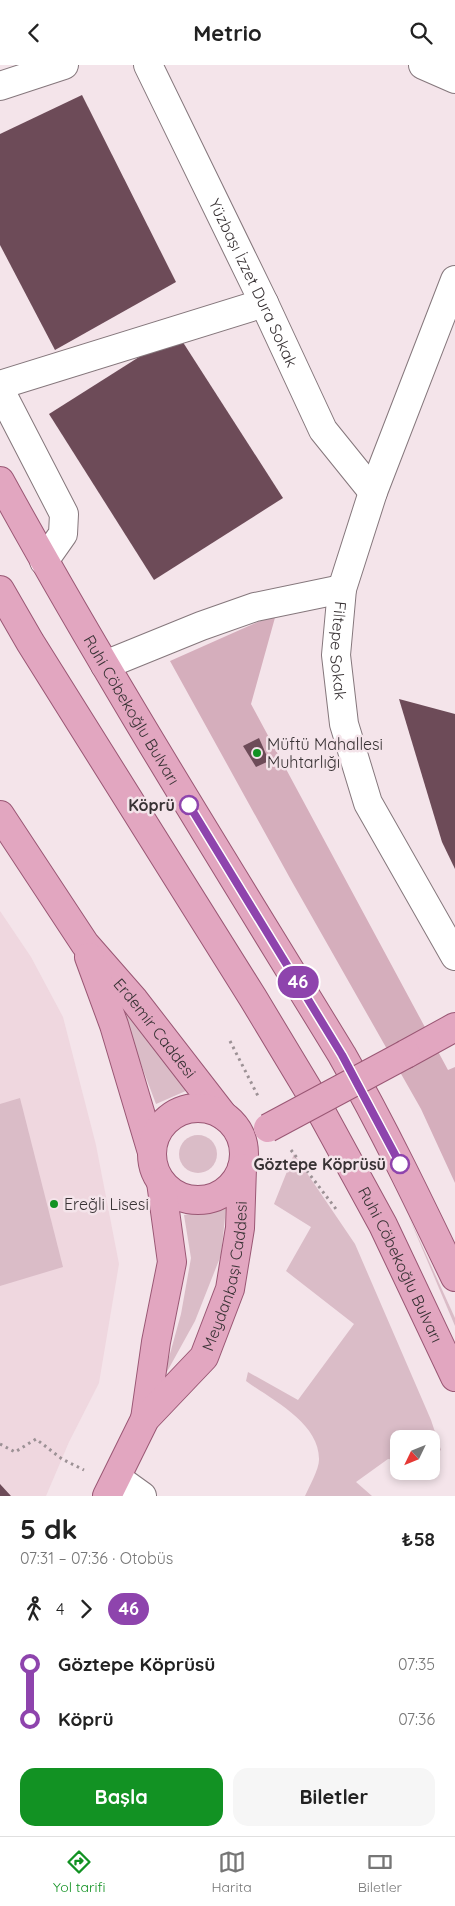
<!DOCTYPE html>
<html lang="tr">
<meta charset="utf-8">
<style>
:root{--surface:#fff;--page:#f6f6f6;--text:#222;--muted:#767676;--line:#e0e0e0;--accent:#129223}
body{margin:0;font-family:Quicksand,sans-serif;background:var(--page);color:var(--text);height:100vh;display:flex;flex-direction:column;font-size:19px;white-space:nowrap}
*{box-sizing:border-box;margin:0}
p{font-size:16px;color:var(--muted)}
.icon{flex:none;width:28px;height:28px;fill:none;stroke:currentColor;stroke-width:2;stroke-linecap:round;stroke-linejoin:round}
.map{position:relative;height:1431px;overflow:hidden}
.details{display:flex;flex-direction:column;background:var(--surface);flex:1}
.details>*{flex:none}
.badge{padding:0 10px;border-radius:16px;font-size:18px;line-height:32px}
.needle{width:32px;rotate:227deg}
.buttons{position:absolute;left:390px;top:1365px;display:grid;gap:10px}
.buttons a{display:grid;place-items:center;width:50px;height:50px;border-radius:10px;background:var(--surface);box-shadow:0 2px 8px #0003;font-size:25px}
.map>.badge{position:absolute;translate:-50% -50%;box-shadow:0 0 0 2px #fff}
.legs{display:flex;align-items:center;gap:8px;height:55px;padding:0 20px;font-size:16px}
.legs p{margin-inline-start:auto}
.headline{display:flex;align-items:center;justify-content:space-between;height:85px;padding:0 20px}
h1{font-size:28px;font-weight:700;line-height:38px}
.primary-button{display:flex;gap:10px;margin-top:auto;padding:10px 20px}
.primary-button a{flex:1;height:58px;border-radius:15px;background:var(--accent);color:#fff;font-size:20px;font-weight:700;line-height:58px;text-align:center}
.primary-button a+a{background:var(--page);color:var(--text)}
ul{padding:0 20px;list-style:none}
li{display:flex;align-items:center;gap:18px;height:55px;font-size:19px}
li i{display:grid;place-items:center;width:8px;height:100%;margin:0 6px;background:currentColor}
li i::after{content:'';width:12px;height:12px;margin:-6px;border:4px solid;border-radius:50%;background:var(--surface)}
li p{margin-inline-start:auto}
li:first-child i{background:linear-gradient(#0000 50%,currentColor 0)}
li:last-child i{background:linear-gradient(currentColor 50%,#0000 0)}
header{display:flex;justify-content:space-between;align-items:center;height:65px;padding:0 20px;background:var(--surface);font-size:22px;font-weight:700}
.tabs{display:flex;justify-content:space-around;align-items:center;height:70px;border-top:1px solid var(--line);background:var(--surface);font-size:14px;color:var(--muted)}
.tabs a{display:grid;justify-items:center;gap:2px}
.tabs .on{color:var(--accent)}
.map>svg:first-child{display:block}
</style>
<header><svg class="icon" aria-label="back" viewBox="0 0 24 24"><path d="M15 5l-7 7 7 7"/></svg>Metrio<svg class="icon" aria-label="search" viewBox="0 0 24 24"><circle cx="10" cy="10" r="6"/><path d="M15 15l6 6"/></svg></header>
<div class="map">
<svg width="455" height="1431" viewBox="0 0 455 1431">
<rect width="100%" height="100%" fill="#f4e4ea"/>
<polygon fill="#efd7df" points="0,846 31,892 63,952 96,1080 119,1199 99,1318 69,1377 46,1431 0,1431"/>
<g fill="#dabcc7">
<polygon points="110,918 188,1025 156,1039"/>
<polygon points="20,1033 63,1202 0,1221 0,1039"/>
<circle cx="198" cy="1089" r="19"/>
<path d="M294,1089L355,1179L431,1355L441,1385L431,1392V1374H399V1395L388,1394L356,1417L372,1431H305C309,1422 319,1404 319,1395C320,1358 272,1335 246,1316L248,1307L298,1335L354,1259L286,1206L311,1162L274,1139Z"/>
<polygon points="226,1143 221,1190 195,1256 163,1314 181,1249 191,1193 184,1150"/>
<polygon points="408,1150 455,1253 455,1261"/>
</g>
<polygon fill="#d5aebc" points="276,549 251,639 448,1005 455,1002 455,1118 421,1044 291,815 170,596"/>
<g fill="#6d4b58">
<polygon points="82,30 176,217 55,285 0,180 0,69"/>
<polygon points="177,268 283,433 154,515 49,349"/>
<polygon points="399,634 455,649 455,804 442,777"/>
<polygon points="259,673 269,696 256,702 243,681"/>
<polygon points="0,1419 11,1431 0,1431"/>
</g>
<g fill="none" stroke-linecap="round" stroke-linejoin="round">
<defs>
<g id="minor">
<path id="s1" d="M148,0L264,238L323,365L373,427"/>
<polyline points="423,0 455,14"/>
<polyline points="0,21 64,0"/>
<path id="s2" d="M455,215L373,427L342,524L336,590L344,659L368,738L455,891"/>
<polyline points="0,320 264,238"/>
<polyline points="0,325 64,449 63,469 44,496"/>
<polyline points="105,600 201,561 255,542 342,524"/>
<polyline points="117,1413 142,1431"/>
</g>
<g id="major">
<path id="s3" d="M0,416C107,611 226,800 342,990C383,1062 419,1137 455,1212"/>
<path id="s4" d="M0,525L30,577L253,933L318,1041L383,1160L455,1312"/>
<path id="s5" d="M0,750L85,879L134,935L223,1050"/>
<polyline points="89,892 114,960 151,1084"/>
<polyline points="406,989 455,962"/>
<circle cx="198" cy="1089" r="46"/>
<polyline points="145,1354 156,1277 172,1197 161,1117"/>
<path id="s6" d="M107,1431L145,1354L204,1292L230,1224L240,1163L242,1103"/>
</g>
</defs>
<use href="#minor" stroke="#85777c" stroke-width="30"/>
<use href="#major" stroke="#9a5774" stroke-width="30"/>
<g stroke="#9c9195" stroke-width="3" stroke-dasharray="2.5 4" stroke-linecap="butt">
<polyline points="230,976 259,1033"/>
<polyline points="291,1085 336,1144"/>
<polyline points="0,1379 15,1387 36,1374 62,1394 84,1405"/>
</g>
<use href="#minor" stroke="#fff" stroke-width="28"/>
<use href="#major" stroke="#e2a6c0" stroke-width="28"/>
<defs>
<polyline id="major-bridge" points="268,1063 406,989"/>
</defs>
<use href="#major-bridge" stroke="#9a5774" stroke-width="30" stroke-linecap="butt"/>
<use href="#major-bridge" stroke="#e2a6c0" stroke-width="28"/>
</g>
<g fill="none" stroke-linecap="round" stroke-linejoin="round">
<defs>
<polyline id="line-1" points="189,740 342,990 400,1099"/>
</defs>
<use href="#line-1" stroke="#fff" stroke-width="11"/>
<use href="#line-1" stroke="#8e44ad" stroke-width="8"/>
</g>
<g fill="#129223" stroke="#f4e4ea" stroke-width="2">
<circle cx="257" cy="688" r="5"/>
<circle cx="54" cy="1139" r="5"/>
</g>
<g fill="#fff" stroke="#8e44ad" stroke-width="2.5">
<circle cx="189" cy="740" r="9"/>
<circle cx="400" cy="1099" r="9"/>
</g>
<g text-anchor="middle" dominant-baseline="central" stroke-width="5" stroke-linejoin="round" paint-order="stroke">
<g font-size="16" fill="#383234" stroke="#f4e4ea">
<text stroke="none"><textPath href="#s1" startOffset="242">Yüzbaşı İzzet Dura Sokak</textPath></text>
<text stroke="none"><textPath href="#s2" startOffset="391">Filtepe Sokak</textPath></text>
<text stroke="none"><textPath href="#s3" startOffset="264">Ruhi Cöbekoğlu Bulvarı</textPath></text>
<text stroke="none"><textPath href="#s5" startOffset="264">Erdemir Caddesi</textPath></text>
<text stroke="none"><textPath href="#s4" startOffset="785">Ruhi Cöbekoğlu Bulvarı</textPath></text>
<text stroke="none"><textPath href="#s6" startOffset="256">Meydanbaşı Caddesi</textPath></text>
</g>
<g font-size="16" fill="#383234" stroke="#f4e4ea" text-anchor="start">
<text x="267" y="679">Müftü Mahallesi<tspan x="267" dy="18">Muhtarlığı</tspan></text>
<text x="64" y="1139">Ereğli Lisesi</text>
</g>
<g font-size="16" font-weight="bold" fill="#383234" stroke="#f4e4ea" text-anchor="end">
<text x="175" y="740">Köprü</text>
<text x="386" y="1099">Göztepe Köprüsü</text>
</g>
</g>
</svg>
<div class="buttons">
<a><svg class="needle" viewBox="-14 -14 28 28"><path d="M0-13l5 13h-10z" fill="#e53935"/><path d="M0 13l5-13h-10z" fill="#767676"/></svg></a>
</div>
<b class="badge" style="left:298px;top:917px;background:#8e44ad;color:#fff">46</b>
</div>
<section class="details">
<div class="headline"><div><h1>5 dk</h1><p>07:31 – 07:36 · Otobüs</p></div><b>₺58</b></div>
<div class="legs"><svg class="icon" aria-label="walk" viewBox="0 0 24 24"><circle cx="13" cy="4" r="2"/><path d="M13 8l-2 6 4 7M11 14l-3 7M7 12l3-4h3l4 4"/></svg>4<svg class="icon" aria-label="forward" viewBox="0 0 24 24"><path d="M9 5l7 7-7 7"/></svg><b class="badge" style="background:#8e44ad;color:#fff">46</b></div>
<ul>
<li><i style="color:#8e44ad"></i><b>Göztepe Köprüsü</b><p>07:35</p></li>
<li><i style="color:#8e44ad"></i><b>Köprü</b><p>07:36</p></li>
</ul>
<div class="primary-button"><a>Başla</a><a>Biletler</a></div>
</section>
<nav class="tabs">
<a class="on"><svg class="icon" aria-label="directions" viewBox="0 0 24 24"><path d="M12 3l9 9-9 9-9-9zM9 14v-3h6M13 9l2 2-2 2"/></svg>Yol tarifi</a>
<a><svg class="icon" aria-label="map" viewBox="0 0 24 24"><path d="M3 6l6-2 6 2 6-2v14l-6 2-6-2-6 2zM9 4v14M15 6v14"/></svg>Harita</a>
<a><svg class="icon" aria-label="tickets" viewBox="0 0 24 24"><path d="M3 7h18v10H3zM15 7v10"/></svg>Biletler</a>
</nav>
